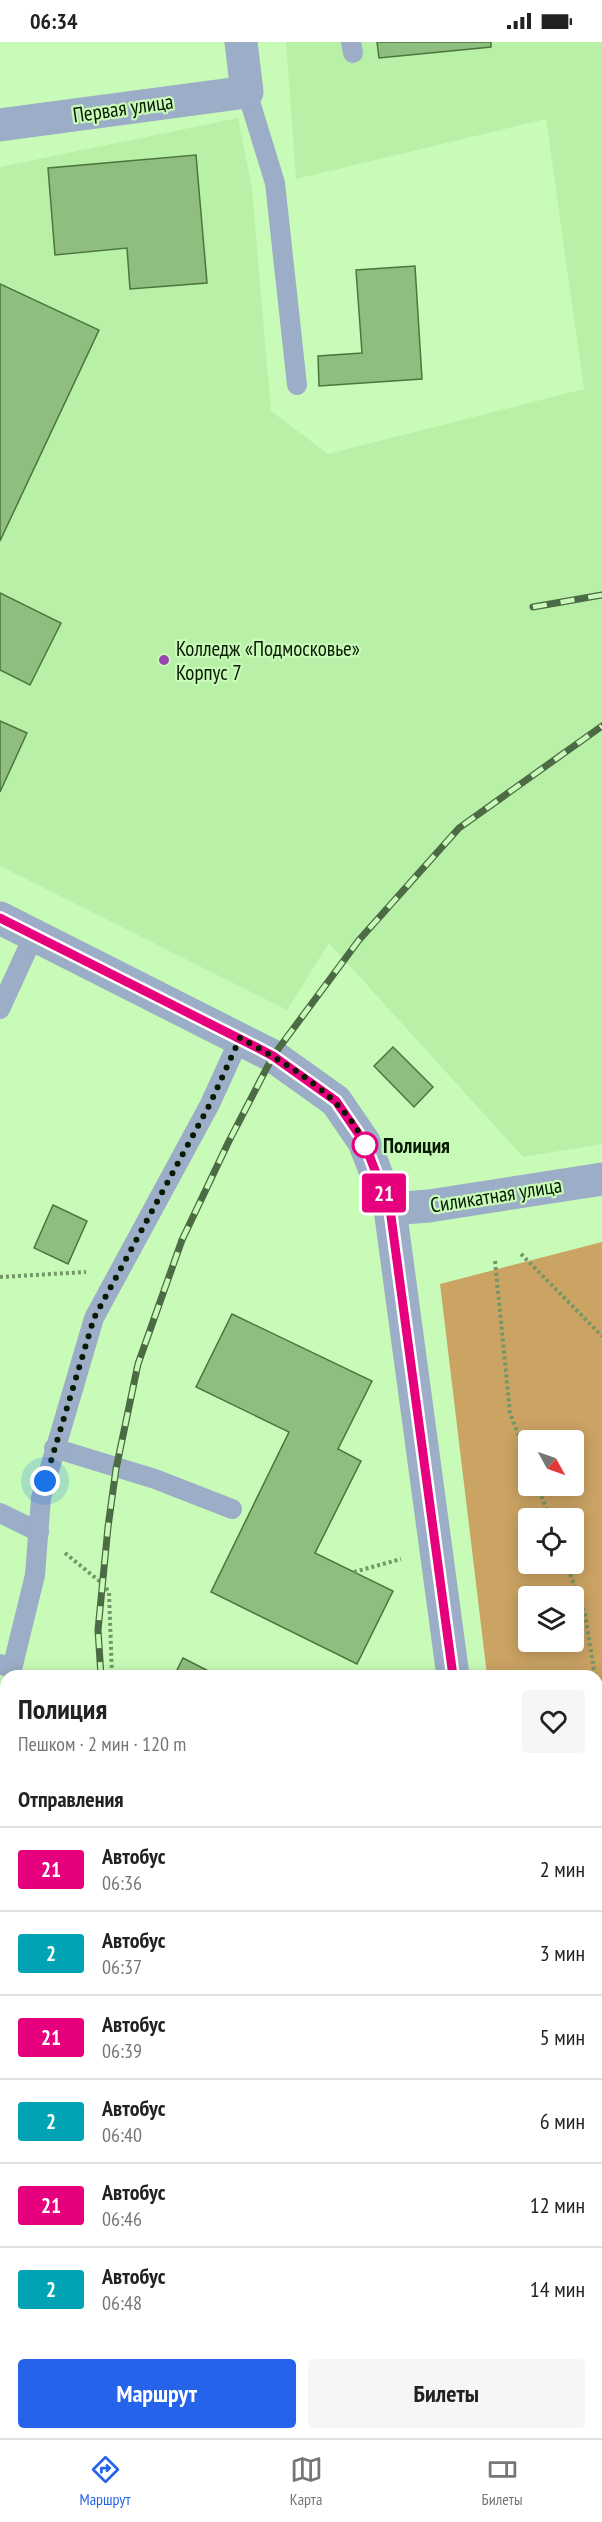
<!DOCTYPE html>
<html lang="ru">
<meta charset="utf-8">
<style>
:root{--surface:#fff;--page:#f6f6f6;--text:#222;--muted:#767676;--line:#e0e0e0;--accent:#2563eb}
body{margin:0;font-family:"PT Sans Narrow",sans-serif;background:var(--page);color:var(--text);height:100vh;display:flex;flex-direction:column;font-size:22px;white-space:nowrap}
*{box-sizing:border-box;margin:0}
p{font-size:20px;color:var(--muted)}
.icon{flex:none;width:33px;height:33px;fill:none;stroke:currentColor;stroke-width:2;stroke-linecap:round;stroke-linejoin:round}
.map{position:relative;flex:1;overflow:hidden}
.sheet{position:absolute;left:0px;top:1628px;width:603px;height:770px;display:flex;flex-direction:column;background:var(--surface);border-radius:18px 18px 0 0;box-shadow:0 3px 15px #0003}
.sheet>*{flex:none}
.badge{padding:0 12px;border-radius:4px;font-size:21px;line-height:39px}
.needle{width:39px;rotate:130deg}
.tools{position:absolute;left:518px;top:1388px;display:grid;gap:12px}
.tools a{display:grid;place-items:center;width:66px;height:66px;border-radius:6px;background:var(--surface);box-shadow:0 3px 15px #0003;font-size:30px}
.you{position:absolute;width:30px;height:30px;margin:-15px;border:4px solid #fff;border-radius:50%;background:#1a73e8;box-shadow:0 0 0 9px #1a73e833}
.map>.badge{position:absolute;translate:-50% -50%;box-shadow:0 0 0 3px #fff}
h2{padding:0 18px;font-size:22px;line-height:54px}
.round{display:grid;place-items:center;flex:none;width:63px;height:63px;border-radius:6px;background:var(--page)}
.head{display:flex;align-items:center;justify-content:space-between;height:102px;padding:0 18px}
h1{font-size:28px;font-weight:800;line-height:45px}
.primary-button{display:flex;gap:12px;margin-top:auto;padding:12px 18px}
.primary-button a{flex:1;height:69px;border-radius:6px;background:var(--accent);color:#fff;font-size:24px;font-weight:800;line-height:69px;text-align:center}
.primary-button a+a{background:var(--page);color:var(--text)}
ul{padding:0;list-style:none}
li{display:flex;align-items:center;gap:18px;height:84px;padding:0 18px;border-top:2px solid var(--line)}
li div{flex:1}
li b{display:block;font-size:22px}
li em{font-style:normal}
li .badge{min-width:66px;font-weight:700;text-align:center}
.status{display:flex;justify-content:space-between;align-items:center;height:42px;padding:0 30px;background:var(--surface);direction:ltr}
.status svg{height:16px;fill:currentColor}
.tab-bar{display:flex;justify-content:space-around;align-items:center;height:84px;border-top:2px solid var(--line);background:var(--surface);font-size:16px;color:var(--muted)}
.tab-bar a{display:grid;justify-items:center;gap:3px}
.tab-bar .on{color:var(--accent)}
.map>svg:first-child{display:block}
</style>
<div class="status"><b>06:34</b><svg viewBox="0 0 49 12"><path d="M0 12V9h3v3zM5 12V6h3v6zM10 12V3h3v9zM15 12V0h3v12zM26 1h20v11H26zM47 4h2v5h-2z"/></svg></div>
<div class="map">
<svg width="602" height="2396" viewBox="0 0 602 2396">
<rect width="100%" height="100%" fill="#c8fbb8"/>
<polygon fill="#b9f0a8" points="286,0 602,0 602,1102 523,1115 329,901 287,968 0,824 0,125 238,76 252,147 271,369 328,412 584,347 546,77 296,137"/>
<path fill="#cba363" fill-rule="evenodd" d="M602,1200V2323L597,2317V1634L487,1633L440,1242ZM528,1398H573V1443H528ZM528,1476H573V1521H528ZM528,1554H573V1599H528Z"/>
<g fill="#8fbf7f" stroke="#4a773b" stroke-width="1.5">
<polygon points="377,0 491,0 491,5 379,16"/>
<polygon points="196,113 207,241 130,247 127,206 55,213 48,126"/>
<polygon points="415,224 422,337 319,344 318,314 362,311 356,228"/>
<polygon points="0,242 99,288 0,499"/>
<polygon points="0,551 61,581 30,643 0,628"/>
<polygon points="0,679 27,691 0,750"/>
<polygon points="393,1005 433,1045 414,1065 374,1024"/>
<polygon points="53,1163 87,1179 68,1222 34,1206"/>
<polygon points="232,1272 372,1339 338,1407 361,1419 315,1511 393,1549 357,1622 211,1550 289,1390 196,1345"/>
<polygon points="183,1616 218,1634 174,1634"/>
</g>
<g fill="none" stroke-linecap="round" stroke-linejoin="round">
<g stroke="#739767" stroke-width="4" stroke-dasharray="3 3" stroke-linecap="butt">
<polyline points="521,1212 602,1294"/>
<polyline points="495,1219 510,1371 528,1418"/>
<polyline points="0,1235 86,1230"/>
<polyline points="537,1443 550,1476"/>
<polyline points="65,1511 103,1542 109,1550 112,1634"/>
<polyline points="566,1521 585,1572 595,1634"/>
<polyline points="354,1530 401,1517"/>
<polyline points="597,1643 602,1673"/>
<polyline points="597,1942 602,1937"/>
<polyline points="597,2124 602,2130"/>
</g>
<g stroke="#9cadc7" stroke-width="20">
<polyline points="351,0 353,11"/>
<polyline points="247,50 275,141 297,343"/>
<polyline points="0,967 34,893"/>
<polyline points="54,1406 155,1437 232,1467"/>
<polyline points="0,1471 39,1490"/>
<polyline points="0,1622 12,1627 35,1533 41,1456 94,1276 210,1062 240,996"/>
<polyline points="0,1971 6,1970"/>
</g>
<polyline stroke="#9cadc7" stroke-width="33" points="0,83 247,50 241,0"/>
<g stroke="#9cadc7" stroke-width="33">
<polyline points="0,876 273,1014 336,1059 364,1100 390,1167 453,1634"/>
<polyline points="390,1167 429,1164 602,1137"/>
<polyline points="597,2357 602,2363"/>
</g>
<defs>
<g id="rail">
<polyline points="533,565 602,553"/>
<polyline points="101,1634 98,1588 108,1485 116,1427 138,1322 182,1198 229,1099 273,1014 359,898 459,786 602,684"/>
<polyline points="398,2391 403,2396"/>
</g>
</defs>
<use href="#rail" stroke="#4c6a43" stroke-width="7"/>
<use href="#rail" stroke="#c8fbb8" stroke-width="4.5" stroke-dasharray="14" stroke-linecap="butt"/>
</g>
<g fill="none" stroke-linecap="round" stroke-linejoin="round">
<defs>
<polyline id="line" points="0,876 256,1005 273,1014 336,1059 364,1100 390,1167 453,1634"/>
</defs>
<use href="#line" stroke="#fff" stroke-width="14"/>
<use href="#line" stroke="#e6007e" stroke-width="9"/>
<path stroke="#081a03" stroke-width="6" stroke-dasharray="0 10.8" d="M45,1439L94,1276L210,1062L240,996C284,1020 345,1054 365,1103"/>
</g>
<circle fill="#9944b1" stroke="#c8fbb8" stroke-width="2" cx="164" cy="618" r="6"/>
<circle fill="#fff" stroke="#e6007e" stroke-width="3" cx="365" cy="1103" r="12"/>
<g text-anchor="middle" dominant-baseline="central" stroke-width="4.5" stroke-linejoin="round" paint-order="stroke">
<g font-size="21" fill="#081a03" stroke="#c8fbb8">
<text transform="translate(123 66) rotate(-8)">Первая улица</text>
<text transform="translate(496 1153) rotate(-9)">Силикатная улица</text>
</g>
<g font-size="21" fill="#081a03" stroke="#c8fbb8" text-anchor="start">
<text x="176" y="606">Колледж «Подмосковье»<tspan x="176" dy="24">Корпус 7</tspan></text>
</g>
<g font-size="21" font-weight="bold" fill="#081a03" stroke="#c8fbb8" text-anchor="start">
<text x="383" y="1103">Полиция</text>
</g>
</g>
</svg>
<div class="tools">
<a><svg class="needle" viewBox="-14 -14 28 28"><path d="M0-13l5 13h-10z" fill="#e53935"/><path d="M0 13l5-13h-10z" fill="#767676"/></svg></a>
<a><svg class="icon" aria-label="locate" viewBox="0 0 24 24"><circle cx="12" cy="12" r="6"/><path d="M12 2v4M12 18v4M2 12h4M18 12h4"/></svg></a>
<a><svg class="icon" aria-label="layers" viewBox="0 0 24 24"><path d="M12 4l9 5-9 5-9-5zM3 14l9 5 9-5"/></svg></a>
</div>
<div class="you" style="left:45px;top:1439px"></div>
<b class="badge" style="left:384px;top:1151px;background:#e6007e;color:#fff">21</b>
<section class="sheet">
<div class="head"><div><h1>Полиция</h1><p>Пешком · 2 мин · 120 m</p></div><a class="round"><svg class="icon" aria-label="heart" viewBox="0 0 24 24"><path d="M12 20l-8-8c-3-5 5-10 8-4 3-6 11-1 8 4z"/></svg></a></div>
<h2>Отправления</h2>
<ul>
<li><span class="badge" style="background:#e6007e;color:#fff">21</span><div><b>Автобус</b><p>06:36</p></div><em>2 мин</em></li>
<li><span class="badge" style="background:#00a3b4;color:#fff">2</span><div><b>Автобус</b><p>06:37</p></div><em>3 мин</em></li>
<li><span class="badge" style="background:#e6007e;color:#fff">21</span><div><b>Автобус</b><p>06:39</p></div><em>5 мин</em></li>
<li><span class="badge" style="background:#00a3b4;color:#fff">2</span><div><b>Автобус</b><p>06:40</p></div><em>6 мин</em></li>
<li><span class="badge" style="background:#e6007e;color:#fff">21</span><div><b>Автобус</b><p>06:46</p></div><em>12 мин</em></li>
<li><span class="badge" style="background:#00a3b4;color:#fff">2</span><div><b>Автобус</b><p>06:48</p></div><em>14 мин</em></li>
</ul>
<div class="primary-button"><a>Маршрут</a><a>Билеты</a></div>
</section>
</div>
<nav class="tab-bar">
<a class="on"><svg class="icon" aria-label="directions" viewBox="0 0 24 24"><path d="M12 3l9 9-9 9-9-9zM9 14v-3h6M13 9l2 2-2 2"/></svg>Маршрут</a>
<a><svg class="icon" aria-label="map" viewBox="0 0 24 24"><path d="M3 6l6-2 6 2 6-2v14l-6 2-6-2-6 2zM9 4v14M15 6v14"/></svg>Карта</a>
<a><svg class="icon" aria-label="tickets" viewBox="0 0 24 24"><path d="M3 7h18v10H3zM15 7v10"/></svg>Билеты</a>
</nav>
